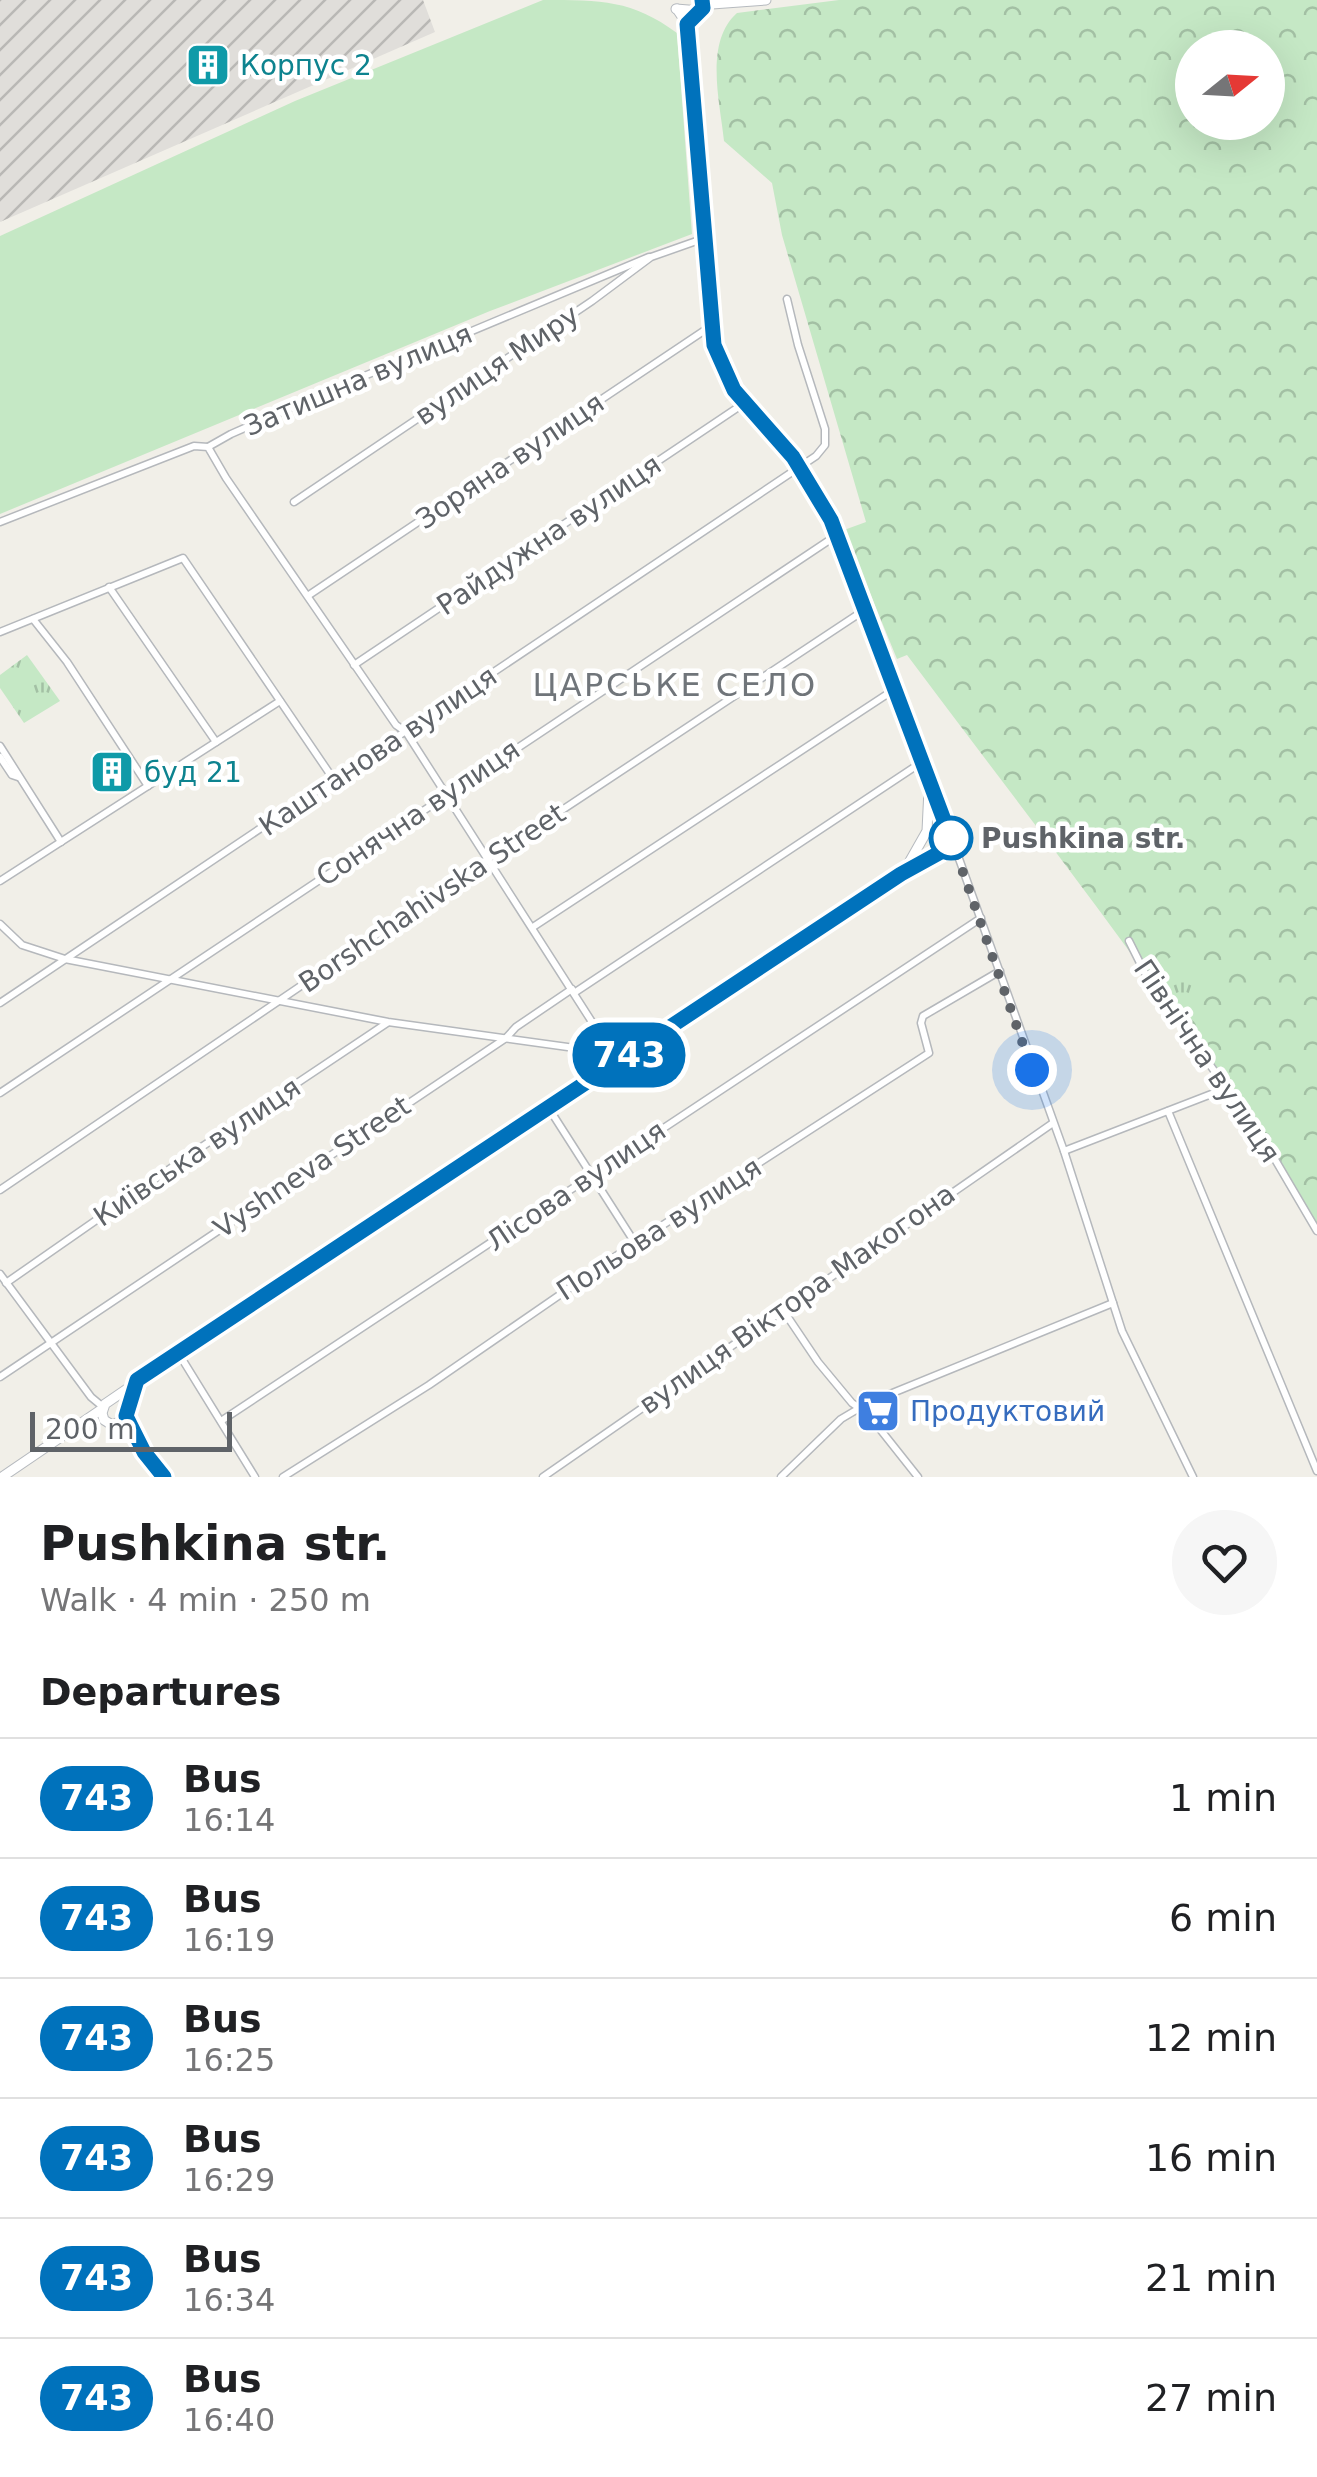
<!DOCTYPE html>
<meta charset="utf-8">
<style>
:root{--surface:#fff;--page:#f6f6f6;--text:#202124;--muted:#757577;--line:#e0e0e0}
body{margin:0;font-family:"DejaVu Sans",sans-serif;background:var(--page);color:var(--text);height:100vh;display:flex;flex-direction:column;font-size:38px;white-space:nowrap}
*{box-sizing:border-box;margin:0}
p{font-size:32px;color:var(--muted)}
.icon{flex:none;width:55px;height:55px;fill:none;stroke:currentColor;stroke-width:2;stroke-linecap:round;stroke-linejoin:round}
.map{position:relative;height:1477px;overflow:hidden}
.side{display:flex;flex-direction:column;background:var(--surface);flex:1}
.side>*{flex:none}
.badge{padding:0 20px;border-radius:32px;font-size:35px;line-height:65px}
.needle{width:65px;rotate:72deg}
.tools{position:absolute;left:1175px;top:30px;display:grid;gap:20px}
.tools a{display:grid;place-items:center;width:110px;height:110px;border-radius:50%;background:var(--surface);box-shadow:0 10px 40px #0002;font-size:50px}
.scale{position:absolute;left:30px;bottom:25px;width:202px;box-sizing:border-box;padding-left:10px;border:5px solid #5f6368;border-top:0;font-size:28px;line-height:35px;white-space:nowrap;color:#5f6368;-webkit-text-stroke:8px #fff;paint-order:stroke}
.you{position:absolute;width:50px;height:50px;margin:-25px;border:8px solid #fff;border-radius:50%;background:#1a73e8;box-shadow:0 0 0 15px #1a73e833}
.map>.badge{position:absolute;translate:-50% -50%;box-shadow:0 0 0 5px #fff}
h2{padding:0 40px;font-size:38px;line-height:90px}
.round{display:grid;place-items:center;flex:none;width:105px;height:105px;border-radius:52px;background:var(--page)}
.summary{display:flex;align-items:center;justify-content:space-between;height:170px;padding:0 40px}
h1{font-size:48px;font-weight:800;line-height:75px}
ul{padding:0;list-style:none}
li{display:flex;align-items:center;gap:30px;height:120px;padding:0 40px;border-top:2px solid var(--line)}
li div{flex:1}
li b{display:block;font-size:38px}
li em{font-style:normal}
li .badge{min-width:110px;font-weight:700;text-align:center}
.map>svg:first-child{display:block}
</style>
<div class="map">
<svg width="1317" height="1477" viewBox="0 0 1317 1477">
<defs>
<pattern id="industrial-furrows" width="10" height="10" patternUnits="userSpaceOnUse" patternTransform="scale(2.5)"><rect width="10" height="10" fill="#e0deda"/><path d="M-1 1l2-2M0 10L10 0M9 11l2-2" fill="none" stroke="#b9b8b5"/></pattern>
<pattern id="forest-crowns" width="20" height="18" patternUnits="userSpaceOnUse" patternTransform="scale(2.5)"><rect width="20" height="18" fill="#c5e8c5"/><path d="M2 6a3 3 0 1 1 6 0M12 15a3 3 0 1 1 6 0" fill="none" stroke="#a3c0a4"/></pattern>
<pattern id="park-tufts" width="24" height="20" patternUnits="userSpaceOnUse" patternTransform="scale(2.5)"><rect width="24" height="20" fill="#c5e8c5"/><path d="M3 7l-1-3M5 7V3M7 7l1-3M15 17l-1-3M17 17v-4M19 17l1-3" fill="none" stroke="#a3c0a4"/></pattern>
</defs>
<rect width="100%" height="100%" fill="#f1efe8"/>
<polygon fill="url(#industrial-furrows)" points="0,0 423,0 435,32 0,222"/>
<path fill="#c5e8c5" d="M543,0C602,0 632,0 677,33L692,234L490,311L0,514V236L295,101Z"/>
<path fill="url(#forest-crowns)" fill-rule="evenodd" d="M839,0H1317V1231C1197,1029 1048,844 907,655L897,659L844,530L866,522L782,235L772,183L724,141C720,102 704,42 737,13ZM1192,48H1268V122H1192Z"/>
<g fill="url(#park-tufts)">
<polygon points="27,655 60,701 24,723 0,688 0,675"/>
<polygon points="1177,952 1206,991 1183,1010 1154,970"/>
</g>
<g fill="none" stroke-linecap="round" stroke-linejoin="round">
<defs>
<g id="street">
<polyline points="208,447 231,434 338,387 649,257"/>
<polyline points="294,502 592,301 651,257 705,238"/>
<polyline points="0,522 194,446 208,447 226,478 396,725 406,732 617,1061"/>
<polyline points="109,587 216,742"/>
<polyline points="309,595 711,326"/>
<polyline points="33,619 67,662 148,786"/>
<polyline points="0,632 183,558 334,780"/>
<polyline points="354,665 743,404"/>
<polyline points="0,746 61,842"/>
<polyline points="0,757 12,775 18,777"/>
<polyline points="953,842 1064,1151 1122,1331 1193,1477"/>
<polyline points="0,881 280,701"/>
<polyline points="0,924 22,945 65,959 388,1022 611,1053"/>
<polyline points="533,927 895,689"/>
<polyline points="1129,941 1145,973 1266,1144 1317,1231"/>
<polyline points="574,993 922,762"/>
<polyline points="0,1003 816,456 825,445 825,429 798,345 787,299"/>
<polyline points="0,1093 837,535"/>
<polyline points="548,1107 635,1243"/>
<polyline points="1168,1111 1317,1471"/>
<polyline points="1064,1151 1227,1088"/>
<polyline points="0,1190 488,859 866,609"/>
<polyline points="0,1274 91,1397 103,1407"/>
<polyline points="6,1283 194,1152 387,1023"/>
<polyline points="783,1310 818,1362 852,1403 868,1414 918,1477"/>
<polyline points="179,1354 255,1477"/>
<polyline points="0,1377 506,1038 516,1027 572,989"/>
<polyline points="221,1421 981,918"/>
<polyline points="283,1477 429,1385 635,1243 929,1053 921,1023 923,1016 1000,971"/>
<polyline points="543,1477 1053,1123"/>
<polyline points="781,1477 841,1419 868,1403 1113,1303"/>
</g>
<g id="secondary">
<polyline points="676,9 700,11 712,4 766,0"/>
<polyline points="906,868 927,831 929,789"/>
<polyline points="113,1425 124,1419 136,1383"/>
<polyline points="2,1477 102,1409"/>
<path d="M164,1477L130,1436L104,1420L102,1413L105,1404L282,1283L901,874L950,847V836L831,520C820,499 809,478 794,459C755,409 724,394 711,326L687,24L677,9"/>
</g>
</defs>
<use href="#street" stroke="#b5b8bc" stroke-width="9"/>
<use href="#secondary" stroke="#b6babf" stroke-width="11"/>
<use href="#street" stroke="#fff" stroke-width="6"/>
<use href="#secondary" stroke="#fff" stroke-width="9"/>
</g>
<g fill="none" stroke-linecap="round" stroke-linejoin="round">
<defs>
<polyline id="line" points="164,1477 144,1452 126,1416 137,1380 901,874 950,847 950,836 831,520 793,457 734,390 714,345 687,24 703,8 702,0"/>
</defs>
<use href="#line" stroke="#fff" stroke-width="22"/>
<use href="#line" stroke="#0072bc" stroke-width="15"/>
<polyline stroke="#5f6368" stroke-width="10" stroke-dasharray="0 18" points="951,838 1032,1070"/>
</g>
<defs>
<symbol id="building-square" viewBox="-11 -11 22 22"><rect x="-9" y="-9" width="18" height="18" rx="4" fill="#0f9aa8" stroke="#fff"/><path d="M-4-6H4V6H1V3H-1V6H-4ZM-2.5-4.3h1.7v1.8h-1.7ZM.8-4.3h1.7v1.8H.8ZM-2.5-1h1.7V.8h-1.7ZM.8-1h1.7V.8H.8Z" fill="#fff"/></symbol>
<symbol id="supermarket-square" viewBox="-11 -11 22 22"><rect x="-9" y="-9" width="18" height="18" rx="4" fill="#3f7fe0" stroke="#fff"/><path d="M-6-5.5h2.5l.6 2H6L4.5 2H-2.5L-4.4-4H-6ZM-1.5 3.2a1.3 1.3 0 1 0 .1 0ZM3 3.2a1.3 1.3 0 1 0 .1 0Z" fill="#fff"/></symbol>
</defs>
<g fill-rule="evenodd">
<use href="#building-square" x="183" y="40" width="50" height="50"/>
<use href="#building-square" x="87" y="747" width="50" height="50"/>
<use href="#supermarket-square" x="853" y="1386" width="50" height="50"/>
</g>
<circle fill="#fff" stroke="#0072bc" stroke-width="5" cx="951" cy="838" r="20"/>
<g text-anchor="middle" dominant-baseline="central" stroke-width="9" stroke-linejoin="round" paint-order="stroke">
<g font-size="28" fill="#0d838f" stroke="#fff" text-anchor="start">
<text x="240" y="65">Корпус 2</text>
<text x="144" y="772">буд 21</text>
</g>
<g font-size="28" fill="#5f6368" stroke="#fff">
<text transform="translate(497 365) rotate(-34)">вулиця Миру</text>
<text transform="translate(358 380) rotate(-23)">Затишна вулиця</text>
<text transform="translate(510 461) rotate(-34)">Зоряна вулиця</text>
<text transform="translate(549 535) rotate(-34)">Райдужна вулиця</text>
<text transform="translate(378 751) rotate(-34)">Каштанова вулиця</text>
<text transform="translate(418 813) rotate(-34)">Сонячна вулиця</text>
<text transform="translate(432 898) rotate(-34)">Borshchahivska Street</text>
<text transform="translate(1207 1061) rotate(56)">Північна вулиця</text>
<text transform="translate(197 1152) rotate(-34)">Київська вулиця</text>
<text transform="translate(312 1167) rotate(-34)">Vyshneva Street</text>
<text transform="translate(576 1186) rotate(-34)">Лісова вулиця</text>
<text transform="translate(659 1229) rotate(-33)">Польова вулиця</text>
<text transform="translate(797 1299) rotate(-35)">вулиця Віктора Макогона</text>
</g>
<g font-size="28" font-weight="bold" fill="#5f6368" stroke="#fff" text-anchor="start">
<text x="981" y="838">Pushkina str.</text>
</g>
<g font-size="28" fill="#366cbe" stroke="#fff" text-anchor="start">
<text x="910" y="1411">Продуктовий</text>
</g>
<g font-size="32" letter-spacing="2.5" fill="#70757a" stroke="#fff">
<text x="675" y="685">ЦАРСЬКЕ СЕЛО</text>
</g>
</g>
</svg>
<div class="tools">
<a><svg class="needle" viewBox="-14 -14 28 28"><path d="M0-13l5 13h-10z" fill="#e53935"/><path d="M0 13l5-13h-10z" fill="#757577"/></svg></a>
</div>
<div class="scale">200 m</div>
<div class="you" style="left:1032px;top:1070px"></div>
<b class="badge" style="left:629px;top:1055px;background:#0072bc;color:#fff">743</b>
</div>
<section class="side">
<div class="summary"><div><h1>Pushkina str.</h1><p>Walk · 4 min · 250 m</p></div><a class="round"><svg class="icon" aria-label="heart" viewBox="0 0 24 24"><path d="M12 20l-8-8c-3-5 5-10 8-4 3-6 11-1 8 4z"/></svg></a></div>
<h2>Departures</h2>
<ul>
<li><span class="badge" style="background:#0072bc;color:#fff">743</span><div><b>Bus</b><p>16:14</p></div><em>1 min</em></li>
<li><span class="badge" style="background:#0072bc;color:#fff">743</span><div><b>Bus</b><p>16:19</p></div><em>6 min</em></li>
<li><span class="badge" style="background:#0072bc;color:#fff">743</span><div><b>Bus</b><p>16:25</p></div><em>12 min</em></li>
<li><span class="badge" style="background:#0072bc;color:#fff">743</span><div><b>Bus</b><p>16:29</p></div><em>16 min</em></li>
<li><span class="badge" style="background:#0072bc;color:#fff">743</span><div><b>Bus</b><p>16:34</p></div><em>21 min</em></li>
<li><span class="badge" style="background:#0072bc;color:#fff">743</span><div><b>Bus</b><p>16:40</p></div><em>27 min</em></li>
</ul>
</section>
